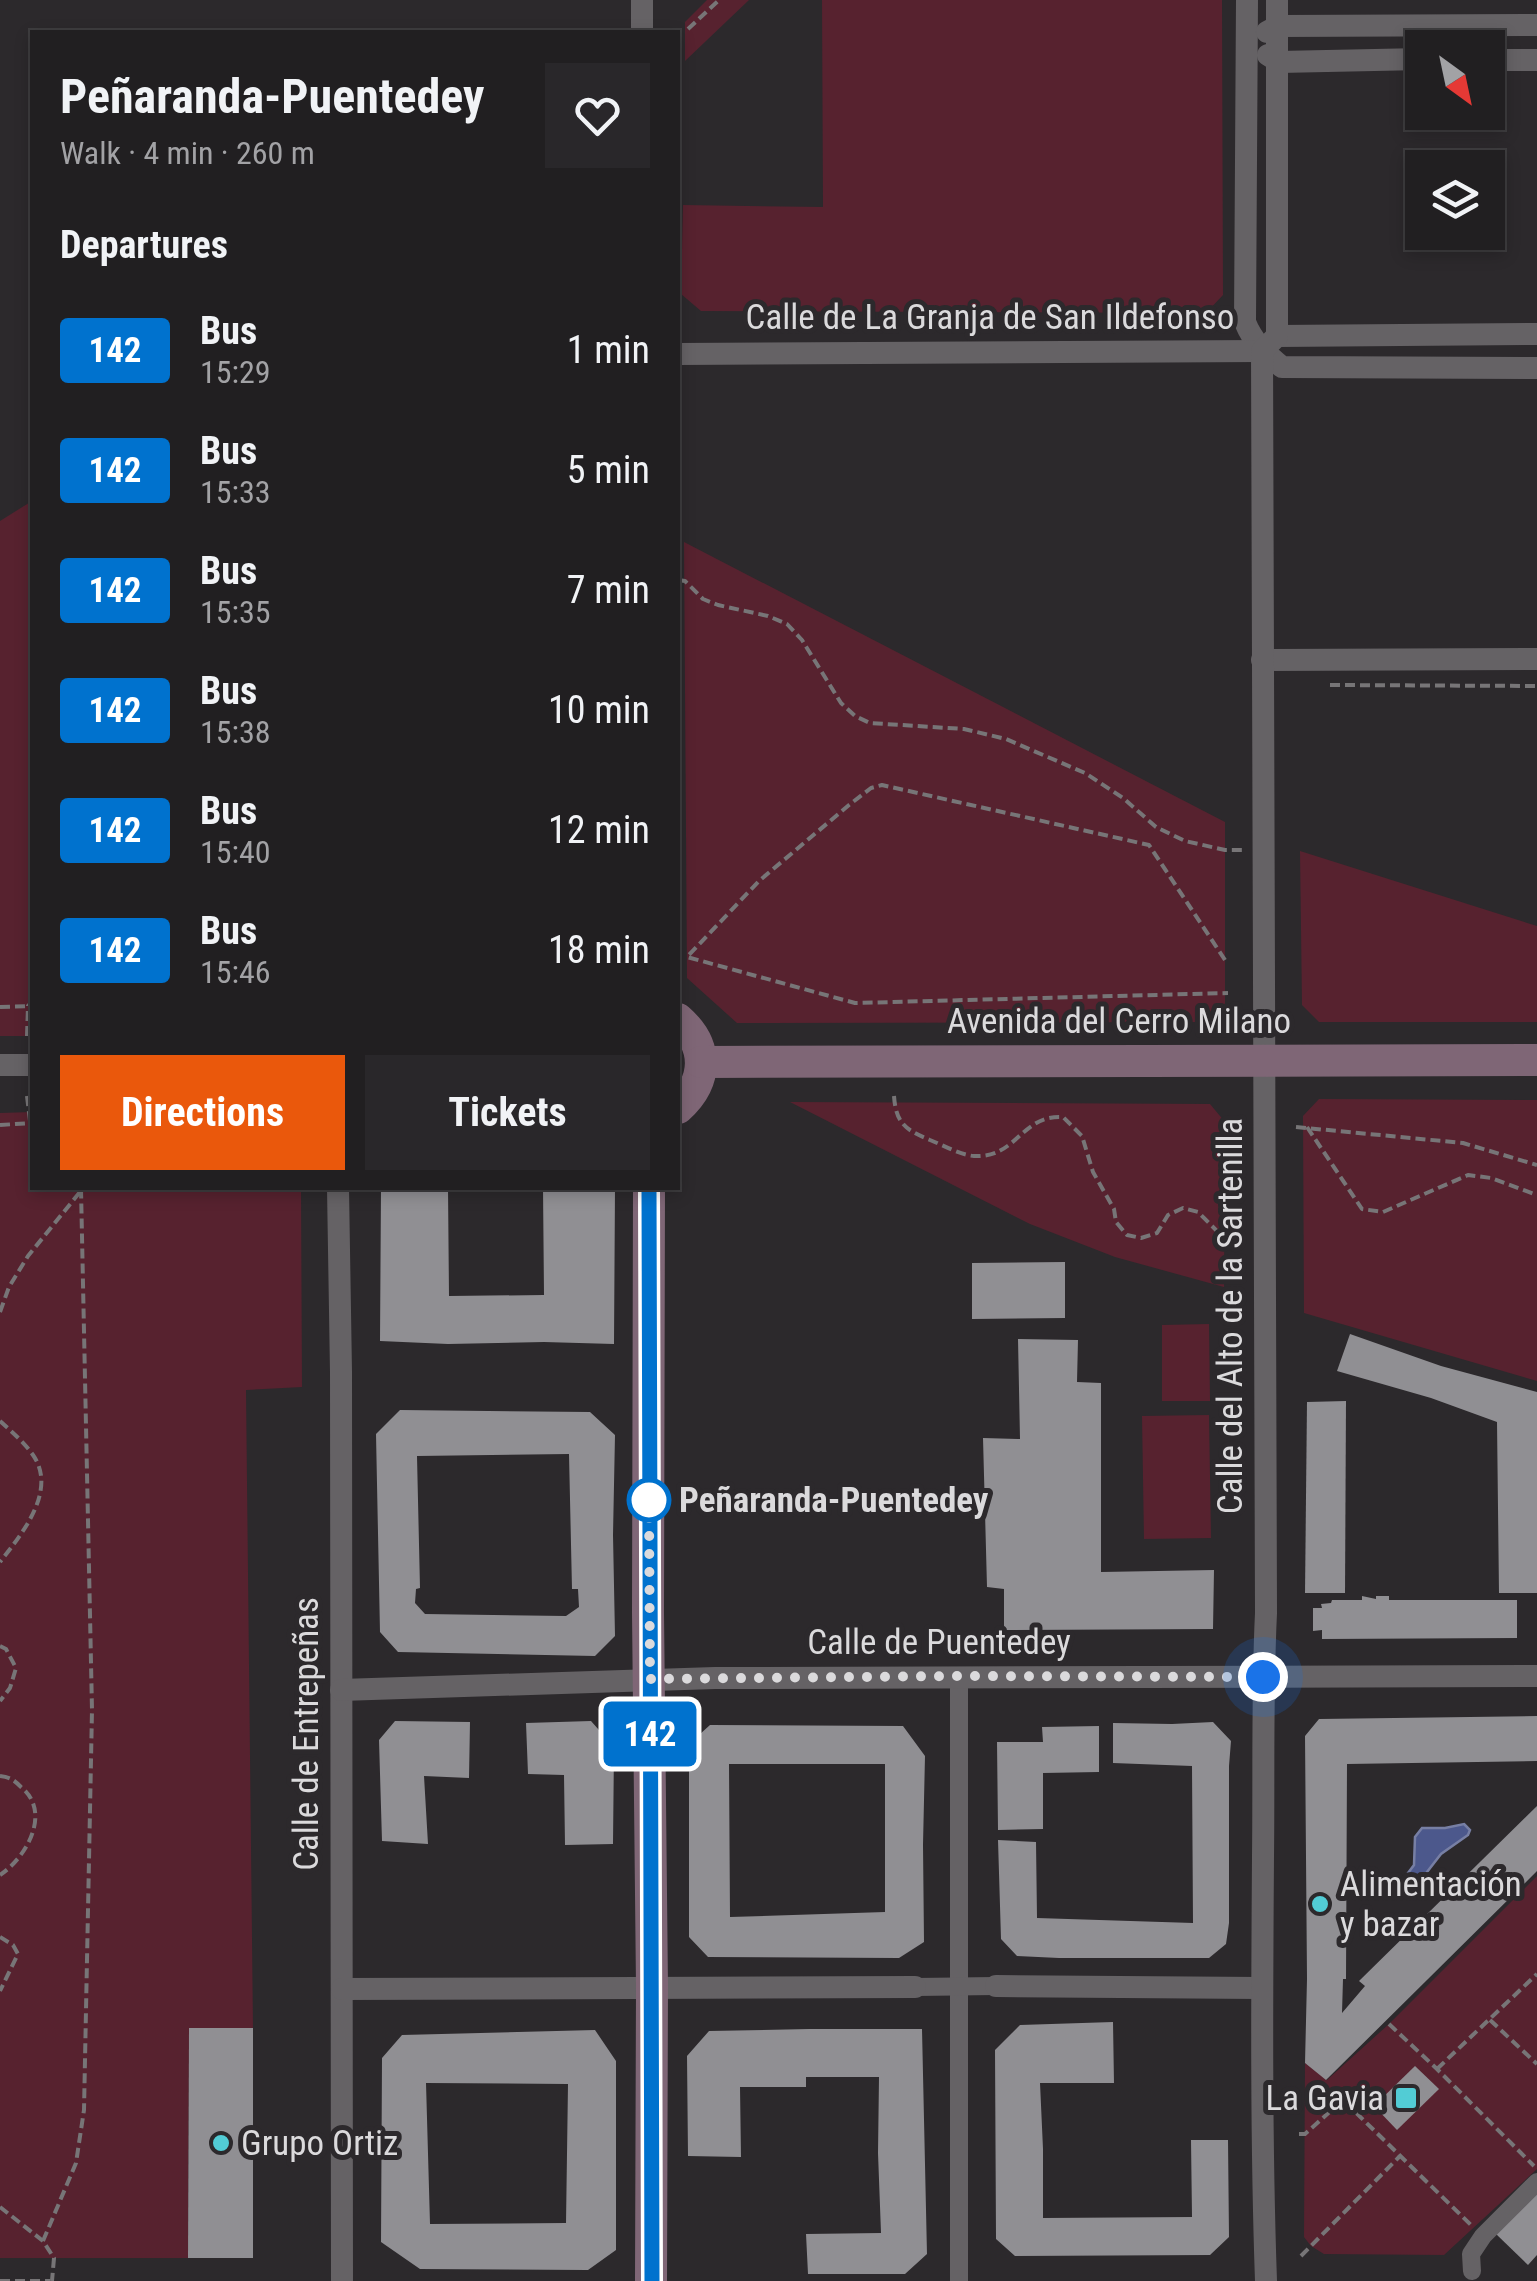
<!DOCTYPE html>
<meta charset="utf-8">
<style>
:root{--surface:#211f21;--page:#29272a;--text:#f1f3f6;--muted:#a2a2a5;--line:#3e3d3f;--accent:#ea580c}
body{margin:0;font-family:"Roboto Condensed",sans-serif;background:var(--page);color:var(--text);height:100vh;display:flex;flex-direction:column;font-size:38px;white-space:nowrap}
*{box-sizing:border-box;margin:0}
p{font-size:32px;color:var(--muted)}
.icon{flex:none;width:55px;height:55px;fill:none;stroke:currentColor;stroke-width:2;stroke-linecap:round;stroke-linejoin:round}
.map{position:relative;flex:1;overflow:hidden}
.sheet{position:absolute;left:30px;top:30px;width:650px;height:1160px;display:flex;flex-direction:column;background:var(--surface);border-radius:0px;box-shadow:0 5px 15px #0003,0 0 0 2px var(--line)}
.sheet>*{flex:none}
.badge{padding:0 20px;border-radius:8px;font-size:35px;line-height:65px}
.needle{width:65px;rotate:147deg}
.buttons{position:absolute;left:1405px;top:30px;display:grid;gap:20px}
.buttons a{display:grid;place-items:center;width:100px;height:100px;border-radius:0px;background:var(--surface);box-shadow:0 5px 15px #0003,0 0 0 2px var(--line);font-size:50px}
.you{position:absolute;width:50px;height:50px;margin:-25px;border:8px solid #fff;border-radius:50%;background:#1a73e8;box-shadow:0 0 0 15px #1a73e833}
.map>.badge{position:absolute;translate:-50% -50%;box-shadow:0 0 0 5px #fff}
h2{padding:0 30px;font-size:38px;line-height:90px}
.round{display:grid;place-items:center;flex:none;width:105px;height:105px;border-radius:0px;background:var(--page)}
.headline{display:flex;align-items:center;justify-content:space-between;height:170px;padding:0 30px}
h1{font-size:48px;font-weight:700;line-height:75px}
.button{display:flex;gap:20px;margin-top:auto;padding:20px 30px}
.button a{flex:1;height:115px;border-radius:0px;background:var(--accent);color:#fff;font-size:40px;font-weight:700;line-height:115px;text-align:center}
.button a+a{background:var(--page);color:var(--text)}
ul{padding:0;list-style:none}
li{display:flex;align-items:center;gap:30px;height:120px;padding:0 30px}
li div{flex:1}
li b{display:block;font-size:38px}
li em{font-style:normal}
li .badge{min-width:110px;font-weight:700;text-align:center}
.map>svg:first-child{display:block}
</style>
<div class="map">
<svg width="1537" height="2281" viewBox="0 0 1537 2281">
<rect width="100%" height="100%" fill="#2c292c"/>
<g fill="#57222f">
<polygon points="707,0 749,0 685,61 685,22"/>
<polygon points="822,0 1222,0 1223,295 1206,313 701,311 681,294 683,205 823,207"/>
<polygon points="32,501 32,1036 0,1036 0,521"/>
<polygon points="684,542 1225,822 1225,1008 1211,1022 737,1023 687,978"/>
<polygon points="1300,851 1537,926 1537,1022 1319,1022 1302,1005"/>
<polygon points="1319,1099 1537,1100 1537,1381 1304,1313 1303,1116"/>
<polygon points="790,1102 1210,1104 1225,1122 1224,1287 1115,1257 1030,1224"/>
<polygon points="32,1112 32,1188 301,1188 302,1387 246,1390 253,2028 189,2029 188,2258 0,2258 0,1113"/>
<polygon points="1209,1324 1210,1401 1162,1401 1162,1325"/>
<polygon points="1209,1415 1211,1538 1144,1539 1142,1416"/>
<polygon points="1537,1876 1537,2169 1444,2255 1324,2254 1311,2246 1304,2237 1305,2063 1327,2080 1389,2024"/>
</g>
<polygon fill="#4c588c" stroke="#777fa4" stroke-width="2.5" points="1464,1824 1470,1830 1468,1835 1441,1854 1420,1881 1411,1882 1408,1873 1414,1865 1415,1837 1422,1828 1445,1828"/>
<g fill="#908f93" fill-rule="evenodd">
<polygon points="381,1188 448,1188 449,1296 544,1295 543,1188 615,1188 614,1344 544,1342 448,1344 380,1341"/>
<polygon points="1065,1262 1065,1318 972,1319 972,1263"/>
<polygon points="1350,1334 1441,1366 1537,1392 1537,1593 1499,1593 1497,1422 1431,1398 1337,1371"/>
<polygon points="1018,1339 1078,1340 1077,1382 1101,1383 1101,1572 1214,1570 1213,1629 1004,1630 1004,1589 987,1587 983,1438 1020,1439"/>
<polygon points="1346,1401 1345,1593 1305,1593 1307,1402"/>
<path d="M400,1410L590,1412L615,1435L613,1535L615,1636L595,1656L398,1652L380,1632L376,1434ZM569,1454L572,1589H578L579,1607L566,1616L425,1614L415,1603L416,1589L420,1588L417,1456Z"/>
<polygon points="1362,1596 1376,1599 1376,1596 1389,1596 1389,1600 1517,1600 1517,1638 1322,1639 1322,1630 1313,1631 1313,1608 1322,1608 1321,1604 1331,1603 1332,1600 1362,1600"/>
<polygon points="1537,1716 1537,1761 1347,1764 1346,1979 1343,1979 1342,2013 1365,1986 1359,1981 1537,1806 1537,1871 1326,2080 1305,2063 1307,1979 1305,1736 1319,1719"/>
<polygon points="395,1721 470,1722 469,1778 424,1776 428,1844 382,1841 379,1740"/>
<polygon points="591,1721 614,1747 613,1844 565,1845 564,1775 528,1774 526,1723"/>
<polygon points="1213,1722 1231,1741 1229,1766 1229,1923 1226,1944 1209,1958 1059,1958 1017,1956 1001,1939 998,1840 1036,1842 1037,1918 1193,1923 1192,1766 1113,1763 1113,1723 1172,1724"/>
<path d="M710,1725L903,1726L925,1756L923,1845L924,1942L899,1958L708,1957L689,1937V1744ZM729,1764H885V1912L730,1917Z"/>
<polygon points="1099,1726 1099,1772 1043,1773 1043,1829 998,1830 997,1742 1043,1742 1042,1727"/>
<polygon points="1113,2022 1114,2083 1040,2083 1043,2149 1043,2218 1192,2217 1191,2140 1228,2140 1229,2237 1210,2255 1015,2256 996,2239 995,2050 1020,2025"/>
<polygon points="189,2028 253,2028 253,2258 188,2258"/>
<polygon points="809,2029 922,2029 927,2254 905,2274 808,2274 806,2234 881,2233 878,2153 879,2077 806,2077 806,2087 740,2087 741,2157 688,2156 687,2056 709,2031"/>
<path d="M595,2030L616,2061V2250L588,2270L420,2269L381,2242L382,2058L402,2035ZM426,2083L568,2084L566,2223L430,2224Z"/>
<polygon points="1415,2066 1439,2089 1397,2130 1374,2106"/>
<polygon points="1537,2194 1537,2255 1528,2265 1496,2234"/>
</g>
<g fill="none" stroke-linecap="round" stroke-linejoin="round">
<g stroke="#777577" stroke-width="4" stroke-dasharray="10 5" stroke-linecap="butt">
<polyline points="688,29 719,0"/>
<polyline points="678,580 685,581 703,599 718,605 768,616 787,624 802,640 841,703 855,716 870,723 964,729 1006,739 1085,773 1123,798 1156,827 1185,841 1225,850 1242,850"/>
<polyline points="1330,685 1537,686"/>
<polyline points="1225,960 1149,845 882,785 871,788 849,805 759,881 687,957 855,1003 1228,993"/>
<polyline points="0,1007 32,1006"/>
<polyline points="27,1036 28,1006 32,1002"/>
<polyline points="27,1096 30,1121"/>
<path d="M894,1096C896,1124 906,1130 930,1140C943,1145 960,1155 974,1156C1018,1158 1020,1115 1063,1117L1082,1136L1093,1172L1114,1209L1116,1222L1127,1235L1141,1238L1157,1233L1168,1215L1183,1208L1198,1212L1225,1239H1229"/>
<polyline points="0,1125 32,1123"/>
<polyline points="1296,1127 1463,1143 1537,1165"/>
<polyline points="1307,1127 1362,1209 1383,1212 1468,1175 1491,1178 1537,1195"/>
<polyline points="0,1312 9,1287 28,1256 80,1192"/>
<path d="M0,1421C12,1432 24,1442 33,1455C58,1491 21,1535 0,1562"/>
<polyline points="0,1646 6,1649 16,1668 10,1688 0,1701"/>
<path d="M0,1776C10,1777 14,1780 21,1787C52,1812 27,1857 0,1875"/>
<polyline points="0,1937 13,1945 18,1954 0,1991"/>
<polyline points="1490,2020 1537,2064"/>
<polyline points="1389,2024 1437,2069 1534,2166"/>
<polyline points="1437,2069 1537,1974"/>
<polyline points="1299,2134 1305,2134 1343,2100 1471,2225"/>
<polyline points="0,2207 43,2241 54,2258 52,2281"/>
<polyline points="43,2241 76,2163 84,2110 92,1710 81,1189"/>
<polyline points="1301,2256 1400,2156"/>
<polyline points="0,2281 50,2281"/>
</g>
<g stroke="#656265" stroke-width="18">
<polyline points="959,1676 959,2281"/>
<polyline points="915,1987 996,1986"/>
<polyline points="1472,2271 1471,2254 1483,2236 1537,2182"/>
</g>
<g stroke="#656265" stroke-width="22">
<polyline points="642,0 642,32"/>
<path d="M1247,0L1245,322C1253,342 1265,353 1282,367L1537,368"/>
<polyline points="1267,32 1278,26 1537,25"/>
<polyline points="1268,55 1279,62 1422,59"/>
<polyline points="1488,60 1537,60"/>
<polyline points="1277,336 1537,334"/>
<polyline points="678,354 1262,351"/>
<polyline points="1262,660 1537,659"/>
<polyline points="0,1065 32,1065"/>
<polyline points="338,1188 341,1372 342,2281"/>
<polyline points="341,1690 715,1678 1537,1676"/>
<polyline points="996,1986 1261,1988"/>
<polyline points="342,1989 915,1987"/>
<path d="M1266,2281C1261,2139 1262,1998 1263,1856C1264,1775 1262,1694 1266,1613L1262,351L1277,336V0"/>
</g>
<g stroke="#7f6676" stroke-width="32">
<path d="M678,1019C709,1046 708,1081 678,1108"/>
<polyline points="701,1062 1537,1060"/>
<polyline points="649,1188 648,1613 652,1987 651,2281"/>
</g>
</g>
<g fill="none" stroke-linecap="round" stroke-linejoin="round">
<defs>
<path id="line" d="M649,1188C649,1552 652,1916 652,2281"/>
</defs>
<use href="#line" stroke="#fff" stroke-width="22"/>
<use href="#line" stroke="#0072ce" stroke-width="15"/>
<polyline stroke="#dbdadc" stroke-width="10" stroke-dasharray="0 18" points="649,1500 650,1679 958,1676 1263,1677"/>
</g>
<circle fill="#fff" stroke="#0072ce" stroke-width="5" cx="649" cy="1500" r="20"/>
<g fill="#52ccd5" stroke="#2c292c" stroke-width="4">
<circle cx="1320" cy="1904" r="10"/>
<rect x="1394" y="2086" width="24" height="24" rx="5"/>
<circle cx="221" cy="2143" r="10"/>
</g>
<g text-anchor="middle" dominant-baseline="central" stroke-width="10" stroke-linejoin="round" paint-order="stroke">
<g font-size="35" fill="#dbdadc" stroke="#2c292c">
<text x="990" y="317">Calle de La Granja de San Ildefonso</text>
<text x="1119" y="1021">Avenida del Cerro Milano</text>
<text transform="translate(1230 1316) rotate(-90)">Calle del Alto de la Sartenilla</text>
<text x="939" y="1642">Calle de Puentedey</text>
<text transform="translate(306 1734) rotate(-90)">Calle de Entrepeñas</text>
</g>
<g font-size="35" font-weight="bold" fill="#dbdadc" stroke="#2c292c" text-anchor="start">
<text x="679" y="1500">Peñaranda-Puentedey</text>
</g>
<g font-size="35" fill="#dbdadc" stroke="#2c292c" text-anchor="start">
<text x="1340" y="1884">Alimentación<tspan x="1340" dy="40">y bazar</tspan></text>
<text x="1384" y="2098" text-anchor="end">La Gavia</text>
<text x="241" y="2143">Grupo Ortiz</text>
</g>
</g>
</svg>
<div class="buttons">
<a><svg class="needle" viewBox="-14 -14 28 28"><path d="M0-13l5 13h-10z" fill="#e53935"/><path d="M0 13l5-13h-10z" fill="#a2a2a5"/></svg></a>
<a><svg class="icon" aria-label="layers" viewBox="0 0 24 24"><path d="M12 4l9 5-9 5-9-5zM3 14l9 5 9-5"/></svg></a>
</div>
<div class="you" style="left:1263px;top:1677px"></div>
<b class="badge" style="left:650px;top:1734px;background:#0072ce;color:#fff">142</b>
<section class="sheet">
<div class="headline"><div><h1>Peñaranda-Puentedey</h1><p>Walk · 4 min · 260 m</p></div><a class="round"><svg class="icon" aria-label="heart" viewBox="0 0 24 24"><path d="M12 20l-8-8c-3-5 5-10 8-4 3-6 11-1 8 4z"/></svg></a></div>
<h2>Departures</h2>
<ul>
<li><span class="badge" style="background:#0072ce;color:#fff">142</span><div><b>Bus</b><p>15:29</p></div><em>1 min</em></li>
<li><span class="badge" style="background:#0072ce;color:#fff">142</span><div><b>Bus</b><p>15:33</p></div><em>5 min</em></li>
<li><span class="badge" style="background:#0072ce;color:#fff">142</span><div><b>Bus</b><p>15:35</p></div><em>7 min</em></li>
<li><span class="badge" style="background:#0072ce;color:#fff">142</span><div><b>Bus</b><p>15:38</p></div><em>10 min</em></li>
<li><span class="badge" style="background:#0072ce;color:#fff">142</span><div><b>Bus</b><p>15:40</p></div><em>12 min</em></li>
<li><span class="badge" style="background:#0072ce;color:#fff">142</span><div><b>Bus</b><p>15:46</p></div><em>18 min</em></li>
</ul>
<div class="button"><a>Directions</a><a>Tickets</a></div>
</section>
</div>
